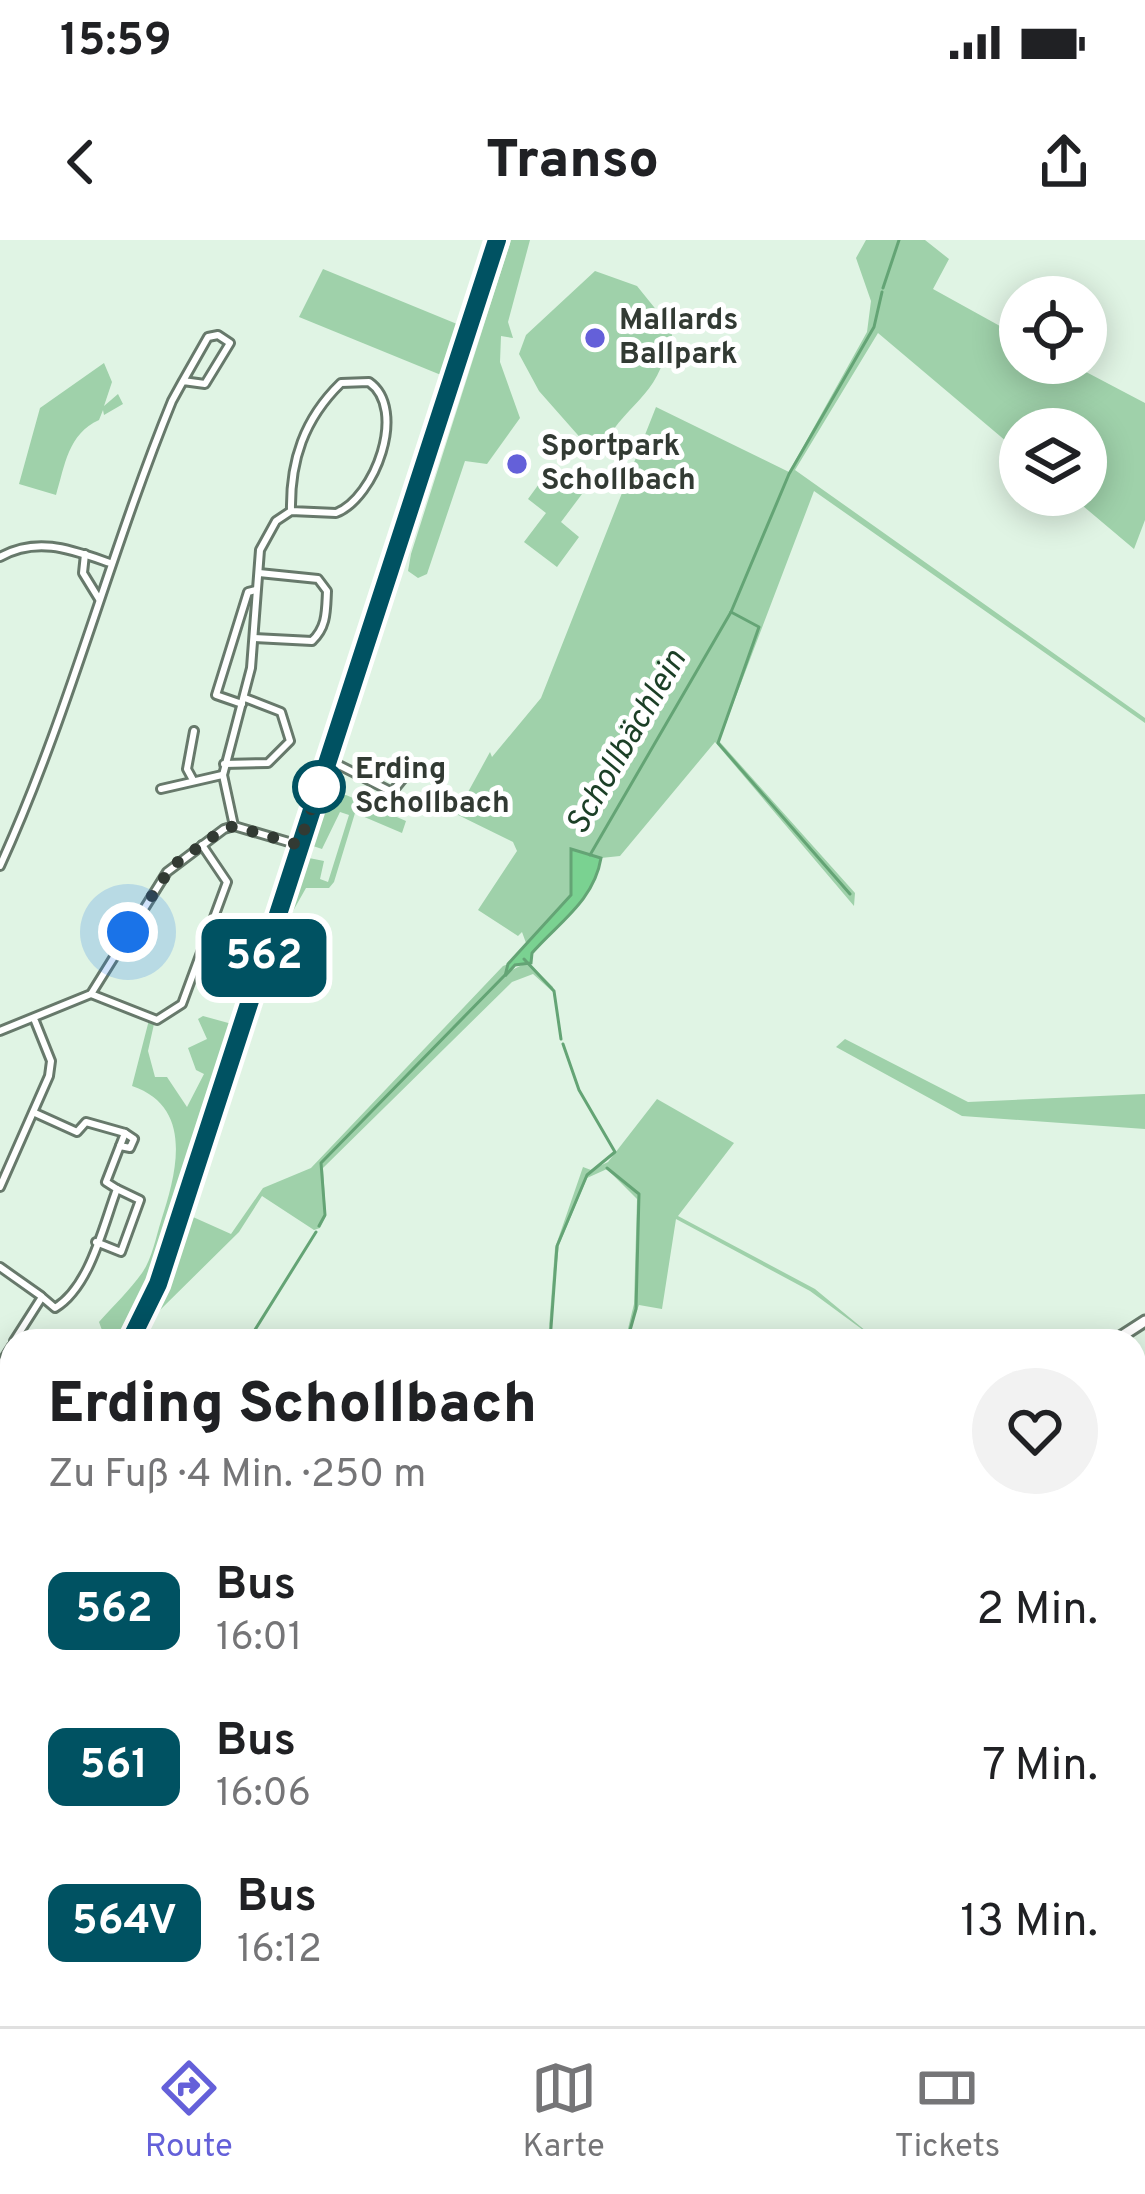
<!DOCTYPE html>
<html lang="de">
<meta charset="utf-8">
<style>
:root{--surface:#fff;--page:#f2f2f2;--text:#202124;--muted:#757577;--line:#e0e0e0;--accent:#6460d9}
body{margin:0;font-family:Overpass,sans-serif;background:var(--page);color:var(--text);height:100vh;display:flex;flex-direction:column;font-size:45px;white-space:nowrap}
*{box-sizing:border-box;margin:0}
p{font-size:39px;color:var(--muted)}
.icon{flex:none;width:66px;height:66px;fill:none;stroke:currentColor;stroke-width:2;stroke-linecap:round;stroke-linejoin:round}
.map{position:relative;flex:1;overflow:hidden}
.panel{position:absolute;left:0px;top:1089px;width:1146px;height:699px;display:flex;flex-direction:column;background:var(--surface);border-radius:36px 36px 0 0;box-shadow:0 6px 30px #0003}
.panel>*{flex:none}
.badge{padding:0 24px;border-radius:18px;font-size:42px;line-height:78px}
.tools{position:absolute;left:999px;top:36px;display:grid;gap:24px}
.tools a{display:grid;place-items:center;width:108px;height:108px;border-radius:50%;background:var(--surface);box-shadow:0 6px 30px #0003;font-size:60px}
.you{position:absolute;width:60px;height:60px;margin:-30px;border:9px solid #fff;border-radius:50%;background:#1a73e8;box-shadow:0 0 0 18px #1a73e833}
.map>.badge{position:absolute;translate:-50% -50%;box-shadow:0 0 0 6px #fff}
.round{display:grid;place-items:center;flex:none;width:126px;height:126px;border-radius:63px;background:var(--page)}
.overview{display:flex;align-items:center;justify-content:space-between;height:204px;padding:0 48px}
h1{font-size:57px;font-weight:800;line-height:90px}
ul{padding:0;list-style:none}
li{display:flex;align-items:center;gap:36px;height:156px;padding:0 48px}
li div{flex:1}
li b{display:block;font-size:45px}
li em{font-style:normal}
li .badge{min-width:132px;font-weight:700;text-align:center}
.status{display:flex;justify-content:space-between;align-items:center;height:84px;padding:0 60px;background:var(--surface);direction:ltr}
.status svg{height:33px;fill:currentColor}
header{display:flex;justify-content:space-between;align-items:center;height:156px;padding:0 48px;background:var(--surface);font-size:54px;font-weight:800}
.dock{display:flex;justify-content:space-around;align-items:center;height:168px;border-top:3px solid var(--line);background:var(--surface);font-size:33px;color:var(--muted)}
.dock a{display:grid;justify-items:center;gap:6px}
.dock .current{color:var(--accent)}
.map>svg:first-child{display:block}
</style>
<div class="status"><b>15:59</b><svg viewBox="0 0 49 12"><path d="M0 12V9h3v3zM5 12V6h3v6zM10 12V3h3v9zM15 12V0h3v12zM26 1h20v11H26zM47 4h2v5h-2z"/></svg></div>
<header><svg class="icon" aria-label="back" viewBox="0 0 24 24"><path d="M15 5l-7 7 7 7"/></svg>Transo<svg class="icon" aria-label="share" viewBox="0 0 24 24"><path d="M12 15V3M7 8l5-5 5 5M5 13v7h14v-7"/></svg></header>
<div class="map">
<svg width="1145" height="1786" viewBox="0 0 1145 1786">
<rect width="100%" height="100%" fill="#e0f4e4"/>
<g fill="#9fd1aa">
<polygon points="511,0 530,0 508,82 513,98 501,96 500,122 520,178 487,224 465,221 427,334 418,338 408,331 411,314"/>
<polygon points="866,0 925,0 949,19 933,49 1020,97 1020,123 1069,123 1145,163 1145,280 1134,309 1070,255 1086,255 1086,189 1020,189 1020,213 878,93 795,230 1145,478 1145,483 814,251 719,501 855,653 854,666 715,502 620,616 601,618 571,609 571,655 526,703 522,692 518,696 478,670 517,611 513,602 456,574 490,512 492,517 541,458 656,167 789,232 867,92 871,61 856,18"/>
<polygon points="323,29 457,84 441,135 299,77"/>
<path d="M595,31L637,46L658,72L668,73L674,107L665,112C657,160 613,171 599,219L539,151L519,114L526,95Z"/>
<path d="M104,123L112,142L104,166L118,154L123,164L104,175L103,170L99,180C68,194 65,225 56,255L19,244L40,168Z"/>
<polygon points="552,226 585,250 561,282 579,297 557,327 524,302 546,273 528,259"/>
<polygon points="346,555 406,581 402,593 355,573 334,642 329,648 306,648 293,671 193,977 231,994 263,948 311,928 503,726 508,724 506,733 528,722 553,747 562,799 553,752 533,734 512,742 323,928 326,976 320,988 314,990 262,956 239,992 159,1071 309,618 324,621 320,639 328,642 349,575 340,572 322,609 313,606 330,556"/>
<path d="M203,776L232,784L234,798L168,1000L125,1093L106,1101L99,1082C113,1066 130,1050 142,1033C152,1019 156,997 161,981C177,932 194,867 132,846L149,780L154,784L148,811L155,837H167L187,867L204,834L196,830L188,808L207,799L198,779Z"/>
<polygon points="845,799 968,862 1145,854 1145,889 962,876 836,807"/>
<polygon points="657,859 734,903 678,976 815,1049 878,1101 810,1051 676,979 662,1069 639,1065 625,1101 634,1064 637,959 607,929 587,938 559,1005 548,1101 555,1008 583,927 591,930 608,922"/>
</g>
<path fill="#7ad291" stroke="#64a475" stroke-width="3" d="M571,609L601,618C594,661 558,683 532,713L531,723L515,725L505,736L508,724L571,655Z"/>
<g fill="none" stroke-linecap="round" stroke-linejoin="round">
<g stroke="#64a475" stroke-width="3">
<polyline points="883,48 899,0"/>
<polyline points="731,372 759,387 718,503 850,654"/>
<polyline points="590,615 731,372 789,234 874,87 882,52"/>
<polyline points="524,719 554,751 561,799"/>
<polyline points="607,928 639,954 636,1069 627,1101"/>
<polyline points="319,986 325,975 321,923 505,735"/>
<polyline points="248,1101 316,992"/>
<polyline points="550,1101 557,1006 587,935 615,912 579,850 563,804"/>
<polyline points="0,1485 12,1469"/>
</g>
<defs>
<g id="minor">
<polyline points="85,314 83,333 99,359"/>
<path d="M0,317C38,296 72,310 110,323"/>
<path d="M254,398L312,401C327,387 326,371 327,351L318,339L259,333"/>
<polyline points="242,464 216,455 248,352 256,350"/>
<polyline points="329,520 392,552 406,535"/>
<polyline points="224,524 268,523 290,501 281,472 245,458"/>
<polyline points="193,540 187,529 194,491"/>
<polyline points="161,549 222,535"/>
<path d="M234,586L223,535L251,428L260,310L276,281L291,271L336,273C375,258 408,169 369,142L341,143C304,179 290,221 291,271"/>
<path d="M0,626C69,475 109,315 172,161L183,141L205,144L230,103L218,95L208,97L183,141"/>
<polyline points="91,754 157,780 182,764 227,642 202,605"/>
<polyline points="0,791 91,754 167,632 224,589 234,586 299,605"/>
<polyline points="120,906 130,908 134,899 125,893"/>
<polyline points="0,947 49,836 51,821 35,781"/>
<polyline points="96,1002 121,1012 140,960 117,949"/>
<polyline points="0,1027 41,1056"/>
<path d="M14,1101L42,1057L55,1068C90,1047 103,986 117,949L106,942L125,893L86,882L77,892L35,873"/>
<polyline points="0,1125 12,1106"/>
<polyline points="0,1139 10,1148 0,1172"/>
<polyline points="0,1314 12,1297"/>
<polyline points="1134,1712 1145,1683"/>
<polyline points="1100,1786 1106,1776"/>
</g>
<g id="secondary">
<polyline points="1114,1101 1145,1081"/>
<polyline points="0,1520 12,1515"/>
</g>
<g id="primary">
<polyline points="130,1101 158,1044 497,0"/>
<polyline points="0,1291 12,1275"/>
<polyline points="0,1776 1,1786"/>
</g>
</defs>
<use href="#minor" stroke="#67796b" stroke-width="12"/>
<use href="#secondary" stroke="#67796b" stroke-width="15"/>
<use href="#primary" stroke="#fff" stroke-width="16"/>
<use href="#minor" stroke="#fff" stroke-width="6"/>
<use href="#secondary" stroke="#fff" stroke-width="9"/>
<use href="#primary" stroke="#90ddaa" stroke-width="10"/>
</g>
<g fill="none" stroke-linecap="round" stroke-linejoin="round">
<defs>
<polyline id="line" points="130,1101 158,1044 497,0"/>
</defs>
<use href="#line" stroke="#fff" stroke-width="27"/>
<use href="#line" stroke="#005262" stroke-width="18"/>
<polyline stroke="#323a33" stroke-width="12" stroke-dasharray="0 21.6" points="128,692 172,626 224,589 234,586 299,605 319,547"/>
</g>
<g fill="#6460d9" stroke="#fff" stroke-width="4.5">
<circle cx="595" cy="98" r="12"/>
<circle cx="517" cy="224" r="12"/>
</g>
<circle fill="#fff" stroke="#005262" stroke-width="6" cx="319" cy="547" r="24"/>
<g text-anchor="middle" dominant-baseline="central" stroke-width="10" stroke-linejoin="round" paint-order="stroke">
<g font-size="30" font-weight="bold" fill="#323a33" stroke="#fff" text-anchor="start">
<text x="619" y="81">Mallards<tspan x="619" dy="34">Ballpark</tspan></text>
<text x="541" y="207">Sportpark<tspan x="541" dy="34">Schollbach</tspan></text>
</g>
<g font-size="30" font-weight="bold" fill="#323a33" stroke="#fff" text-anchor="start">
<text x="355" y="530">Erding<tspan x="355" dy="34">Schollbach</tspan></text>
</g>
<g font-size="33" font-style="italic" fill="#1b3f26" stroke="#fff">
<text transform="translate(628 503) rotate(-60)">Schollbächlein</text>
</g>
</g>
</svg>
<div class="tools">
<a><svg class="icon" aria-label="locate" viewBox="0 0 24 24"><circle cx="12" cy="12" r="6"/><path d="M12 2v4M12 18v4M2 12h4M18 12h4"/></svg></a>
<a><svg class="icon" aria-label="layers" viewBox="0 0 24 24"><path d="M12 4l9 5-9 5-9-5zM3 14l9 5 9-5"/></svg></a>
</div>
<div class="you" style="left:128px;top:692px"></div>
<b class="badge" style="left:264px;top:718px;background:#005262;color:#fff">562</b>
<section class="panel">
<div class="overview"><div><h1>Erding Schollbach</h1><p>Zu Fuß · 4 Min. · 250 m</p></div><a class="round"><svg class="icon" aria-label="heart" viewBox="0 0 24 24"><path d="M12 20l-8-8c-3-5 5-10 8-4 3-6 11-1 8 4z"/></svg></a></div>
<ul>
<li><span class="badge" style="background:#005262;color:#fff">562</span><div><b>Bus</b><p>16:01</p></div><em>2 Min.</em></li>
<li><span class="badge" style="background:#005262;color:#fff">561</span><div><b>Bus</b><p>16:06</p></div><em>7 Min.</em></li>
<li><span class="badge" style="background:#005262;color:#fff">564V</span><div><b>Bus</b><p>16:12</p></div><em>13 Min.</em></li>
</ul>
</section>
</div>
<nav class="dock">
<a class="current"><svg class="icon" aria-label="directions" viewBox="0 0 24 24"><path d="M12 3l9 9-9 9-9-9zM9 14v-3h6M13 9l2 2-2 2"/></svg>Route</a>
<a><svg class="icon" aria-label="map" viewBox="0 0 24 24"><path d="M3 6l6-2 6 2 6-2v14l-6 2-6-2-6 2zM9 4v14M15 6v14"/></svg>Karte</a>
<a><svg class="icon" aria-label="tickets" viewBox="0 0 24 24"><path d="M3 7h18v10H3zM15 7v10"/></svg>Tickets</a>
</nav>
